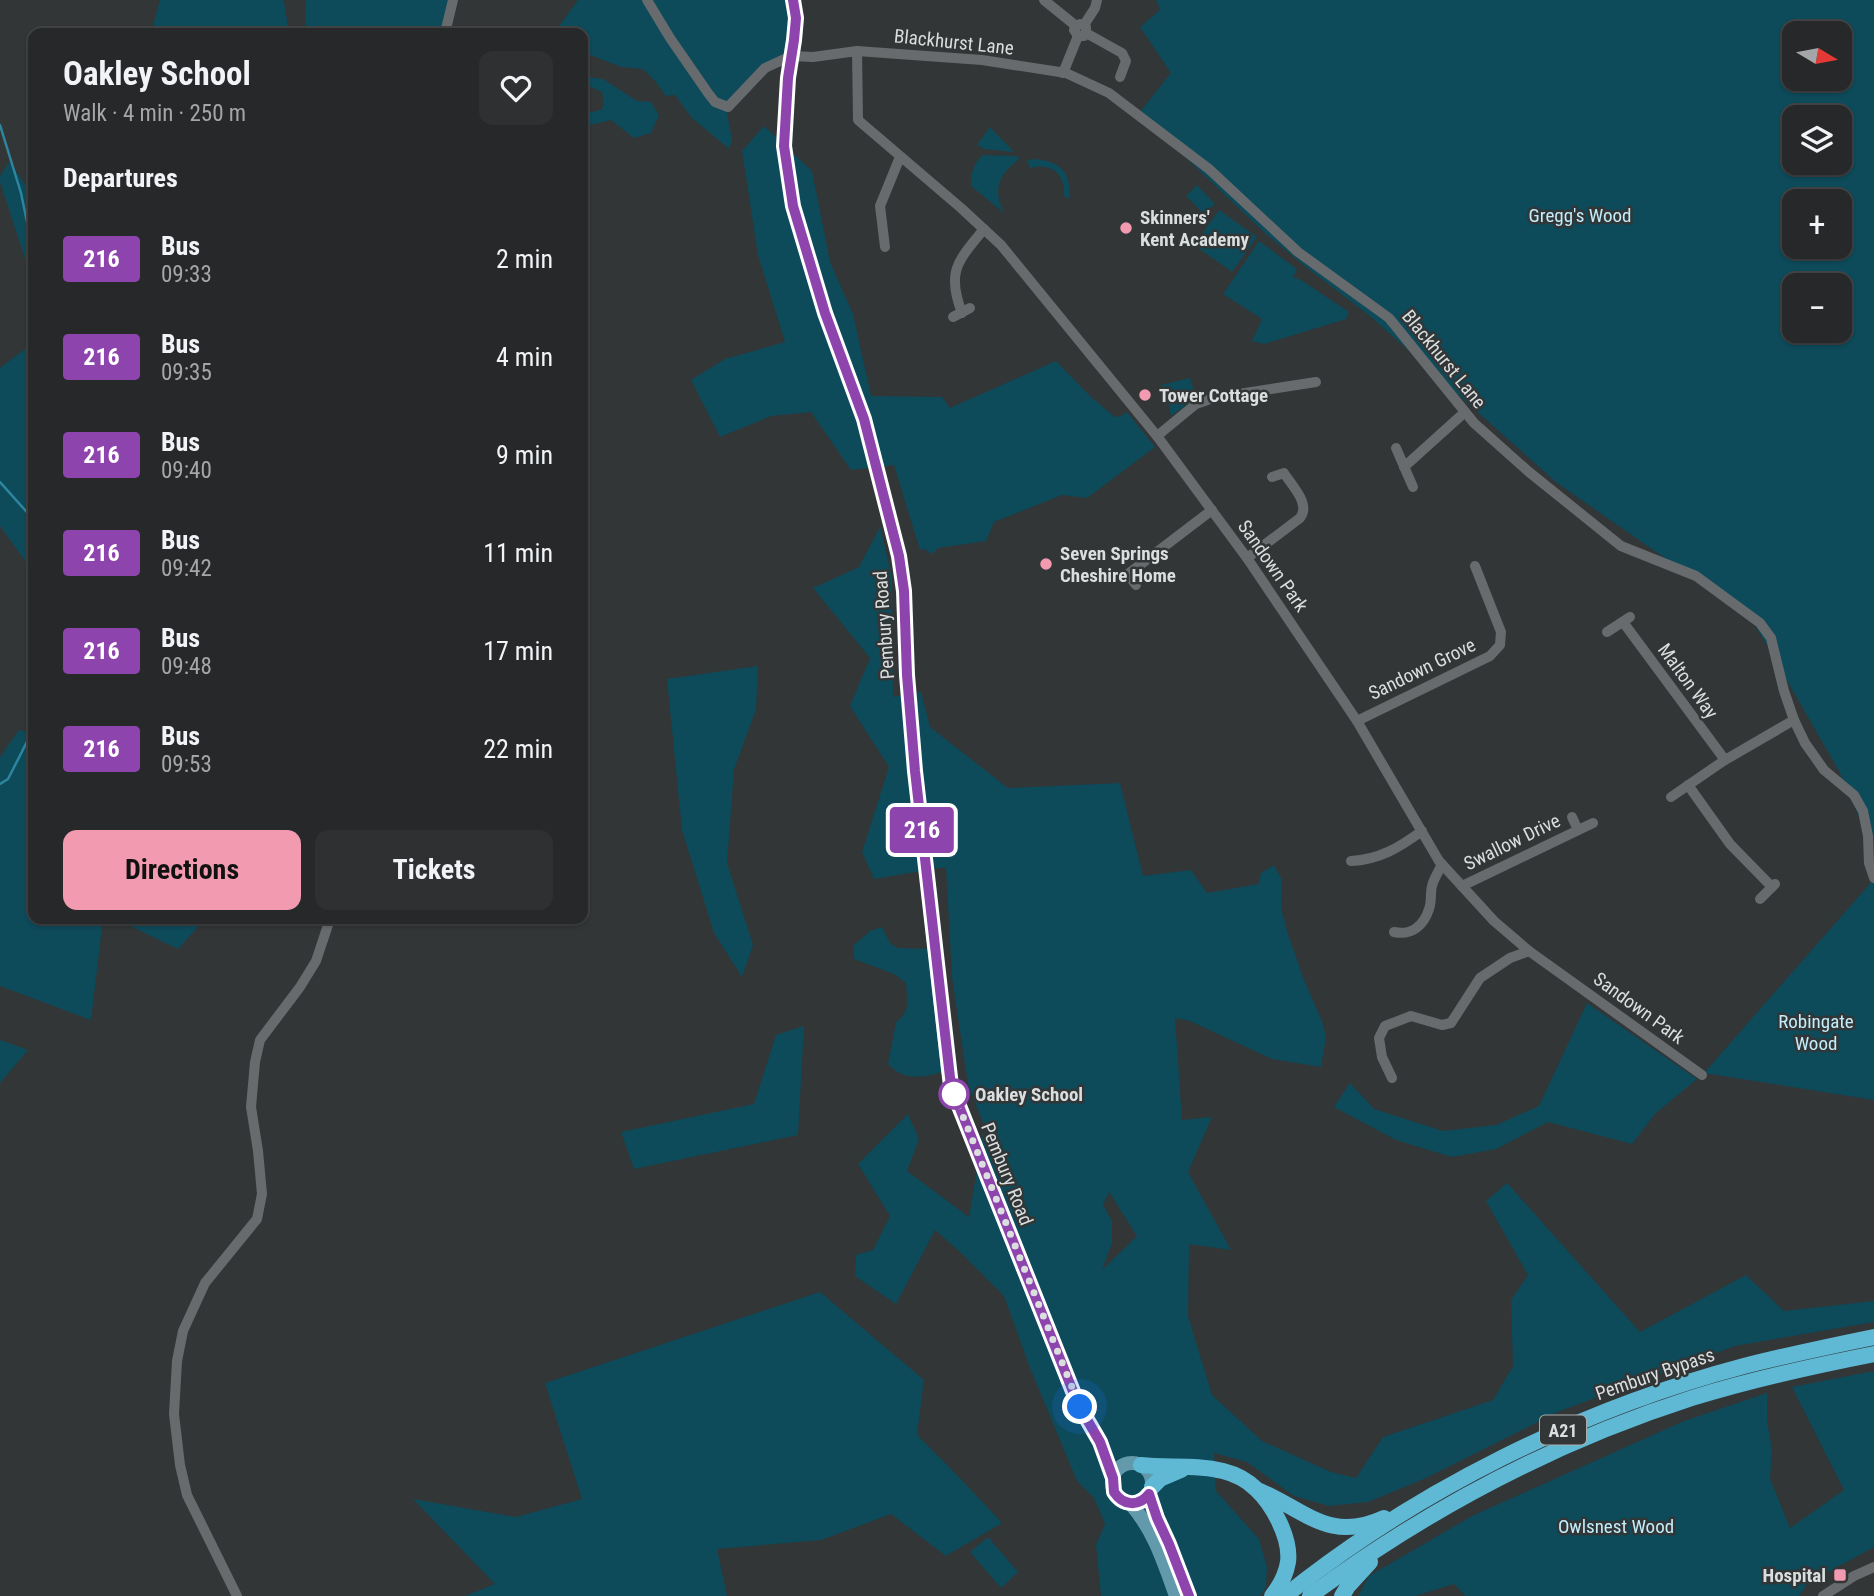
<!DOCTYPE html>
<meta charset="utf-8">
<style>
:root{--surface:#262829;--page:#2e3031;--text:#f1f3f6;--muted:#a4a6a8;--line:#424446;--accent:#f29ab0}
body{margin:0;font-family:"Roboto Condensed",sans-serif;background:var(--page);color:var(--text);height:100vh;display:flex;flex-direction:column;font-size:26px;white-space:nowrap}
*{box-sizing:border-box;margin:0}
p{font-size:23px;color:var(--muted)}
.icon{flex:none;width:38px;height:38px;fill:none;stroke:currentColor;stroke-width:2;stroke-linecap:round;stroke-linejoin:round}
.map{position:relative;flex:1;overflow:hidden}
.sheet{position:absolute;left:28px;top:28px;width:560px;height:896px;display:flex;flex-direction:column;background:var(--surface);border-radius:14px;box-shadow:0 2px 5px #0004,0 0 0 2px var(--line)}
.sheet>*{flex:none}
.badge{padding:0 14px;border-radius:5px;font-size:24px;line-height:46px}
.needle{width:46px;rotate:100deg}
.tools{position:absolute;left:1782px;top:21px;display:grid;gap:14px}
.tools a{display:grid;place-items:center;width:70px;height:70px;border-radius:14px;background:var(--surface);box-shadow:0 2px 5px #0004,0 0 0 2px var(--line);font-size:35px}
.you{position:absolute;width:35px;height:35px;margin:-18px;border:5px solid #fff;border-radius:50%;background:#1a73e8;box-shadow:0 0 0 10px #1a73e833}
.map>.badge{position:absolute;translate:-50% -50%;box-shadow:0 0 0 4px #fff}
h2{padding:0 35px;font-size:26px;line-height:63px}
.round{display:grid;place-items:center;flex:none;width:74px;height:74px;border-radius:14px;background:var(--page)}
.headline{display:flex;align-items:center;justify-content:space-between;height:119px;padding:0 35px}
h1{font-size:33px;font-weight:700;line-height:52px}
.button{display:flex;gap:14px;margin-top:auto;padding:14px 35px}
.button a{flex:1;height:80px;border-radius:14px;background:var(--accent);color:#111;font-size:28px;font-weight:700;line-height:80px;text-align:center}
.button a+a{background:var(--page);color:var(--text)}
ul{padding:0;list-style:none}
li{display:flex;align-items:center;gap:21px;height:98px;padding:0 35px}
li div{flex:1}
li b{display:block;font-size:26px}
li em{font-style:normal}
li .badge{min-width:77px;font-weight:700;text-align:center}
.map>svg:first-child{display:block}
</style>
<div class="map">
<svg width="1874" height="1596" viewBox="0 0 1874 1596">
<rect width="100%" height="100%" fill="#323637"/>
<g fill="#0d4a5a" fill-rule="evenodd">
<polygon points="160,0 282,0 284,1 289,33 151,33"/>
<polygon points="306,0 451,0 444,31 438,33 305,33"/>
<polygon points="578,0 790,0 790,48 726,107 732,140 729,149 692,118 675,95 666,96 655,81 643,69 621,67 583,52 583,33 554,33"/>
<path d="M1156,0H1874V851L1839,771L1751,618L1557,483L1370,316L1306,267L1266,234L1139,113L1171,73L1140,27L1160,10ZM1794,33H1839V79H1794ZM1794,117H1839V163H1794ZM1794,201H1839V247H1794ZM1794,285H1839V331H1794Z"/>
<polygon points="589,77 603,79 637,101 651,102 659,115 651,133 634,138 611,120 586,126 584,114 601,110 604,105 602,92 587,85"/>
<polygon points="764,126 812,171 830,262 853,314 871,396 942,397 950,408 1056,361 1091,397 1115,417 1121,416 1127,412 1155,447 1087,498 1062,495 994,522 986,541 938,548 932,554 924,549 920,550 894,465 851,470 811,412 771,416 720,437 691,380 725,359 785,342 758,255 742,151"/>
<polygon points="990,127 1014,152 984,149 977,145"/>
<path d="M983,155L1018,156L1019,159C999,176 992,187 1004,213L971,186C971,174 973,163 983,155Z"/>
<path d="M1034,159C1060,161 1072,172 1069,199L1064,196C1065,174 1053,163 1030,168L1027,160Z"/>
<polygon points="9,162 33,195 33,283 0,182 0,176"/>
<polygon points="1197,185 1215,204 1204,214 1186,196"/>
<polygon points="1219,210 1257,237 1232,272 1194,245"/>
<polygon points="1259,241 1297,269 1293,277 1301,280 1349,312 1346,319 1264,344 1252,341 1262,319 1223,294"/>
<polygon points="33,343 33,572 0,526 0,368"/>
<polygon points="1190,378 1196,398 1171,416 1167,395 1161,385"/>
<path d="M880,527L892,577L893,697L921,692L930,727L1008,788L1120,783L1143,876L1191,870L1207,893L1259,884L1261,873L1274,865L1282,880L1281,908L1288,934L1304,980L1322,1021L1326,1037L1321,1067L1272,1059L1190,1021L1175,1018L1182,1120L1212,1117L1188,1172L1231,1250L1189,1244L1188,1316L1212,1395L1262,1441L1331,1472L1356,1478L1383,1437L1493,1400L1513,1366L1511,1300L1528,1275L1486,1201L1507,1183L1640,1332L1746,1275L1784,1311L1874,1301V1322L1735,1346L1560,1411L1426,1478L1368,1502L1329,1506L1294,1496L1247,1462L1214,1453L1216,1491L1259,1539L1267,1567L1266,1587L1260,1596H1101L1096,1545L1105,1524L1094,1498L1077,1481L1030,1368L1004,1296L961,1253L935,1230L896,1304L855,1276L856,1255L873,1250L890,1216L858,1164L908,1114L919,1139L907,1171L969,1217L983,1134L988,1136L968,1084L952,977L946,867L874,879L862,852L889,767L850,706L870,658L813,588L859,567ZM1109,1192L1137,1236L1102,1270L1112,1243V1221L1103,1205Z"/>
<polygon points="758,666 756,709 734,770 727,863 753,945 742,977 714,933 682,830 667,679"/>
<polygon points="19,730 33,733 33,919 103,919 91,1020 0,986 0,757"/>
<polygon points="1874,879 1874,1100 1704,1073"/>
<polygon points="116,919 205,919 178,949"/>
<path d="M882,927L890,943L897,948L935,949L948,1070C927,1077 905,1083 888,1064L896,1022C911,1012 907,1000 906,983L894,974L854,959L853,946L870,931Z"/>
<polygon points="1587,1003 1697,1079 1655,1114 1632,1144 1548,1122 1496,1149 1452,1157 1396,1140 1334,1107 1350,1083 1374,1109 1443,1131 1496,1125 1539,1106"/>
<polygon points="804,1026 798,1135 634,1169 621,1132 754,1104 776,1035"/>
<polygon points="0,1040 28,1050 0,1083"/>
<polygon points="820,1292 924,1380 917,1435 956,1474 1002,1523 946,1556 891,1514 821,1540 717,1549 727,1596 465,1596 495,1584 413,1499 516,1517 582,1499 545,1383"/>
<polygon points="1874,1371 1874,1547 1808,1583 1799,1596 1466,1596 1454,1584 1415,1596 1358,1596 1369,1576 1472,1516 1684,1421 1767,1393 1767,1421 1772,1449 1770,1479 1790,1528 1844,1490 1792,1387"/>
<polygon points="988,1537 1018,1572 1001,1588 970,1552"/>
</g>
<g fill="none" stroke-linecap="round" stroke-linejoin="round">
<g stroke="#2d859e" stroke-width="2.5">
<polyline points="0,125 21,193 33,251"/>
<polyline points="0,482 33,519"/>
<polyline points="0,784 8,779 33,730"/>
</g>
<g stroke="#676b6d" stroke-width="10">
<polyline points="647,0 670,38 708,93 715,102 728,107 765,68 791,56 813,57 857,51 982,60 1066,73 1109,93 1209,169 1298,252 1389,318 1474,423 1529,472 1621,546 1696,576 1760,623 1771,638 1784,691 1794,720 1805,743 1824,770 1854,795 1863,811 1868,836 1869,863 1874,878"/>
<polyline points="1044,0 1076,26"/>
<polyline points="1084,25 1080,24 1075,27 1074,30 1078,36 1084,36 1086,33 1086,27 1084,25 1095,8 1097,0"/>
<polyline points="445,33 453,0"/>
<polyline points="1086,33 1122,53 1126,61 1120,77"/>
<polyline points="857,51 858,120 961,208 1001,245 1157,436 1247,558 1357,721 1439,861 1494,921 1529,951 1702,1075"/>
<polyline points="1063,73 1078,36"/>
<polyline points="885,247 880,206 900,157"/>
<path d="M962,313C946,271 958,261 984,229"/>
<polyline points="953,317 970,308"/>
<polyline points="1157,436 1196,404 1213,398 1316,382"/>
<polyline points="1396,448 1413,487"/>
<polyline points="1404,467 1465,412"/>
<path d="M1247,558L1300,518C1311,504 1292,486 1284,473L1272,477"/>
<polyline points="1136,585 1128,574 1212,510"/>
<polyline points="1623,622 1725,760"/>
<polyline points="1607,632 1630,617"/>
<polyline points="1357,721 1490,656 1500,645 1501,632 1475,566"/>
<polyline points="1688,785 1730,844 1772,887"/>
<polyline points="1671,797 1725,760 1794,720"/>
<polyline points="1572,817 1578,830"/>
<path d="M1351,861C1379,860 1400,847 1422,831"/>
<polyline points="1462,886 1593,823"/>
<polyline points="1760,899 1775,884"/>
<path d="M1394,932C1412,936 1424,925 1429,909C1432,902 1430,893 1432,886C1434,878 1439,871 1442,864"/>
<polyline points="1392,1078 1382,1057 1379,1038 1385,1026 1411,1016 1442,1025 1451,1023 1480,978 1510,958 1529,951"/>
<polyline points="237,1596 187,1495 180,1465 174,1414 177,1361 183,1331 205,1283 257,1219 262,1194 258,1151 251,1107 255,1062 260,1040 300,987 316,961 328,925 328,919"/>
<polyline points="1823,1596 1854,1576 1874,1567"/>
</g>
<g stroke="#629aab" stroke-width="14">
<polyline points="793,0 796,18 795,40 788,78 784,146 793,206 825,313 864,419 899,556 904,591 907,675 915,770 948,1070 952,1086 1078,1404 1100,1442 1113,1478"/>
<circle cx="1132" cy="1483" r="20"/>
<polyline points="1149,1494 1157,1518 1169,1544 1189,1596"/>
<path d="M1130,1503C1154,1530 1164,1563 1176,1596"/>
</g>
<g stroke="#5fb9d5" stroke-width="16">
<path d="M1141,1465C1168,1468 1196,1464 1223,1471C1235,1474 1247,1480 1256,1489C1273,1505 1291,1538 1288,1562C1286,1574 1280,1586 1272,1596"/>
<polyline points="1152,1487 1160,1479 1181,1470"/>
<path d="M1260,1491C1306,1511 1330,1543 1384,1518"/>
<path d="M1285,1596C1417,1490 1581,1409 1744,1366C1787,1355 1830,1346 1874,1337"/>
<path d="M1310,1596C1426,1510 1555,1442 1692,1398C1752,1379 1813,1366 1874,1354"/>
<polyline points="1342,1596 1348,1586 1370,1562"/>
</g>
</g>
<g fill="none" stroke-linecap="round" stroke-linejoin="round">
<defs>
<path id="line" d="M793,0L796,18L794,40L788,78L784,146L793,206L825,313L864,419L899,556L904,591L907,675L915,771L951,1086L1078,1404L1100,1442L1113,1478L1114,1492C1123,1506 1139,1507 1149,1494L1157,1518L1169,1544L1189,1596"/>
</defs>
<use href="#line" stroke="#fff" stroke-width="16"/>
<use href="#line" stroke="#8e44ad" stroke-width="10"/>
<polyline stroke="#dbdede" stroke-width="7" stroke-dasharray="0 12.6" points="954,1094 1080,1407"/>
</g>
<g fill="#f29ab0" stroke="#323637" stroke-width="2.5">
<circle cx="1126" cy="228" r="7"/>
<circle cx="1145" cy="395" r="7"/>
<circle cx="1046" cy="564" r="7"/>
<rect x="1833" y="1568" width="14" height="14" rx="3.5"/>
</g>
<circle fill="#fff" stroke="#8e44ad" stroke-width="3.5" cx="954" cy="1094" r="14"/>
<g text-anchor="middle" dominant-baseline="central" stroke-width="5" stroke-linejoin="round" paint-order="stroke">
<rect fill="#323637" stroke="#a8acac" stroke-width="2" x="1540" y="1415.5" width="46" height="29" rx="5"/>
<g font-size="18" font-weight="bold" fill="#dbdede">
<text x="1563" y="1430">A21</text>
</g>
<g font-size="19" fill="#dbdede" stroke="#323637">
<text transform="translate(954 42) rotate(6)">Blackhurst Lane</text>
<text transform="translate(1444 359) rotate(51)">Blackhurst Lane</text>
<text transform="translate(1273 566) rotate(55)">Sandown Park</text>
<text transform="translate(884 625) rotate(-94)">Pembury Road</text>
<text transform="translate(1422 669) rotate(-26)">Sandown Grove</text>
<text transform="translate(1688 681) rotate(54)">Malton Way</text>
<text transform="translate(1512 842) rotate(-26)">Swallow Drive</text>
<text transform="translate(1639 1008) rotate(36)">Sandown Park</text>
<text transform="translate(1007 1174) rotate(68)">Pembury Road</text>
<text transform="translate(1655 1374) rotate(-19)">Pembury Bypass</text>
</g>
<g font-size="19" fill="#c2edfb" stroke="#323637">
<text x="1580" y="215">Gregg's Wood</text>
<text x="1816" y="1021">Robingate<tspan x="1816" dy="22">Wood</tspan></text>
<text x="1616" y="1526">Owlsnest Wood</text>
</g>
<g font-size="19" font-weight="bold" fill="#dbdede" stroke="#323637" text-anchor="start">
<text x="1140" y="217">Skinners'<tspan x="1140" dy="22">Kent Academy</tspan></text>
<text x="1159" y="395">Tower Cottage</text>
<text x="1060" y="553">Seven Springs<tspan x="1060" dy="22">Cheshire Home</tspan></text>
<text x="1826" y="1575" text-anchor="end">Hospital</text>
</g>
<g font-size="19" font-weight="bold" fill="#dbdede" stroke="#323637" text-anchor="start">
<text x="975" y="1094">Oakley School</text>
</g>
</g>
</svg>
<div class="tools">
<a><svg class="needle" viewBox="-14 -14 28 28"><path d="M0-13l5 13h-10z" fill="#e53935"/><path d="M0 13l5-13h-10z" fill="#a4a6a8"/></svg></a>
<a><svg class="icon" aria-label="layers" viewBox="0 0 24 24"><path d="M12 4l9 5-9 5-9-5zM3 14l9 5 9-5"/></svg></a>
<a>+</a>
<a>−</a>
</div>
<div class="you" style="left:1080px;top:1407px"></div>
<b class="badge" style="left:922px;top:830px;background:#8e44ad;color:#fff">216</b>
<section class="sheet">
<div class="headline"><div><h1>Oakley School</h1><p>Walk · 4 min · 250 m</p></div><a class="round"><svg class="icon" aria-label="heart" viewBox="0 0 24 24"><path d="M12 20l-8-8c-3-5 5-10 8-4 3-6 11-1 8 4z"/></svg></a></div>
<h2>Departures</h2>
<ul>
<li><span class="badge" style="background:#8e44ad;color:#fff">216</span><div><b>Bus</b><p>09:33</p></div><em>2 min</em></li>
<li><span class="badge" style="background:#8e44ad;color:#fff">216</span><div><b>Bus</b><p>09:35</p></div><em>4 min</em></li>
<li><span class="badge" style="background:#8e44ad;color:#fff">216</span><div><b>Bus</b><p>09:40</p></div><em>9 min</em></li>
<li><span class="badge" style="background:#8e44ad;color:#fff">216</span><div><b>Bus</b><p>09:42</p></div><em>11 min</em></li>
<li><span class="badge" style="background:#8e44ad;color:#fff">216</span><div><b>Bus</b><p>09:48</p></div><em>17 min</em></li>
<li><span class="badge" style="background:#8e44ad;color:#fff">216</span><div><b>Bus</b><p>09:53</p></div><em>22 min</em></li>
</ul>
<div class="button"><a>Directions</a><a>Tickets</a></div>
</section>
</div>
